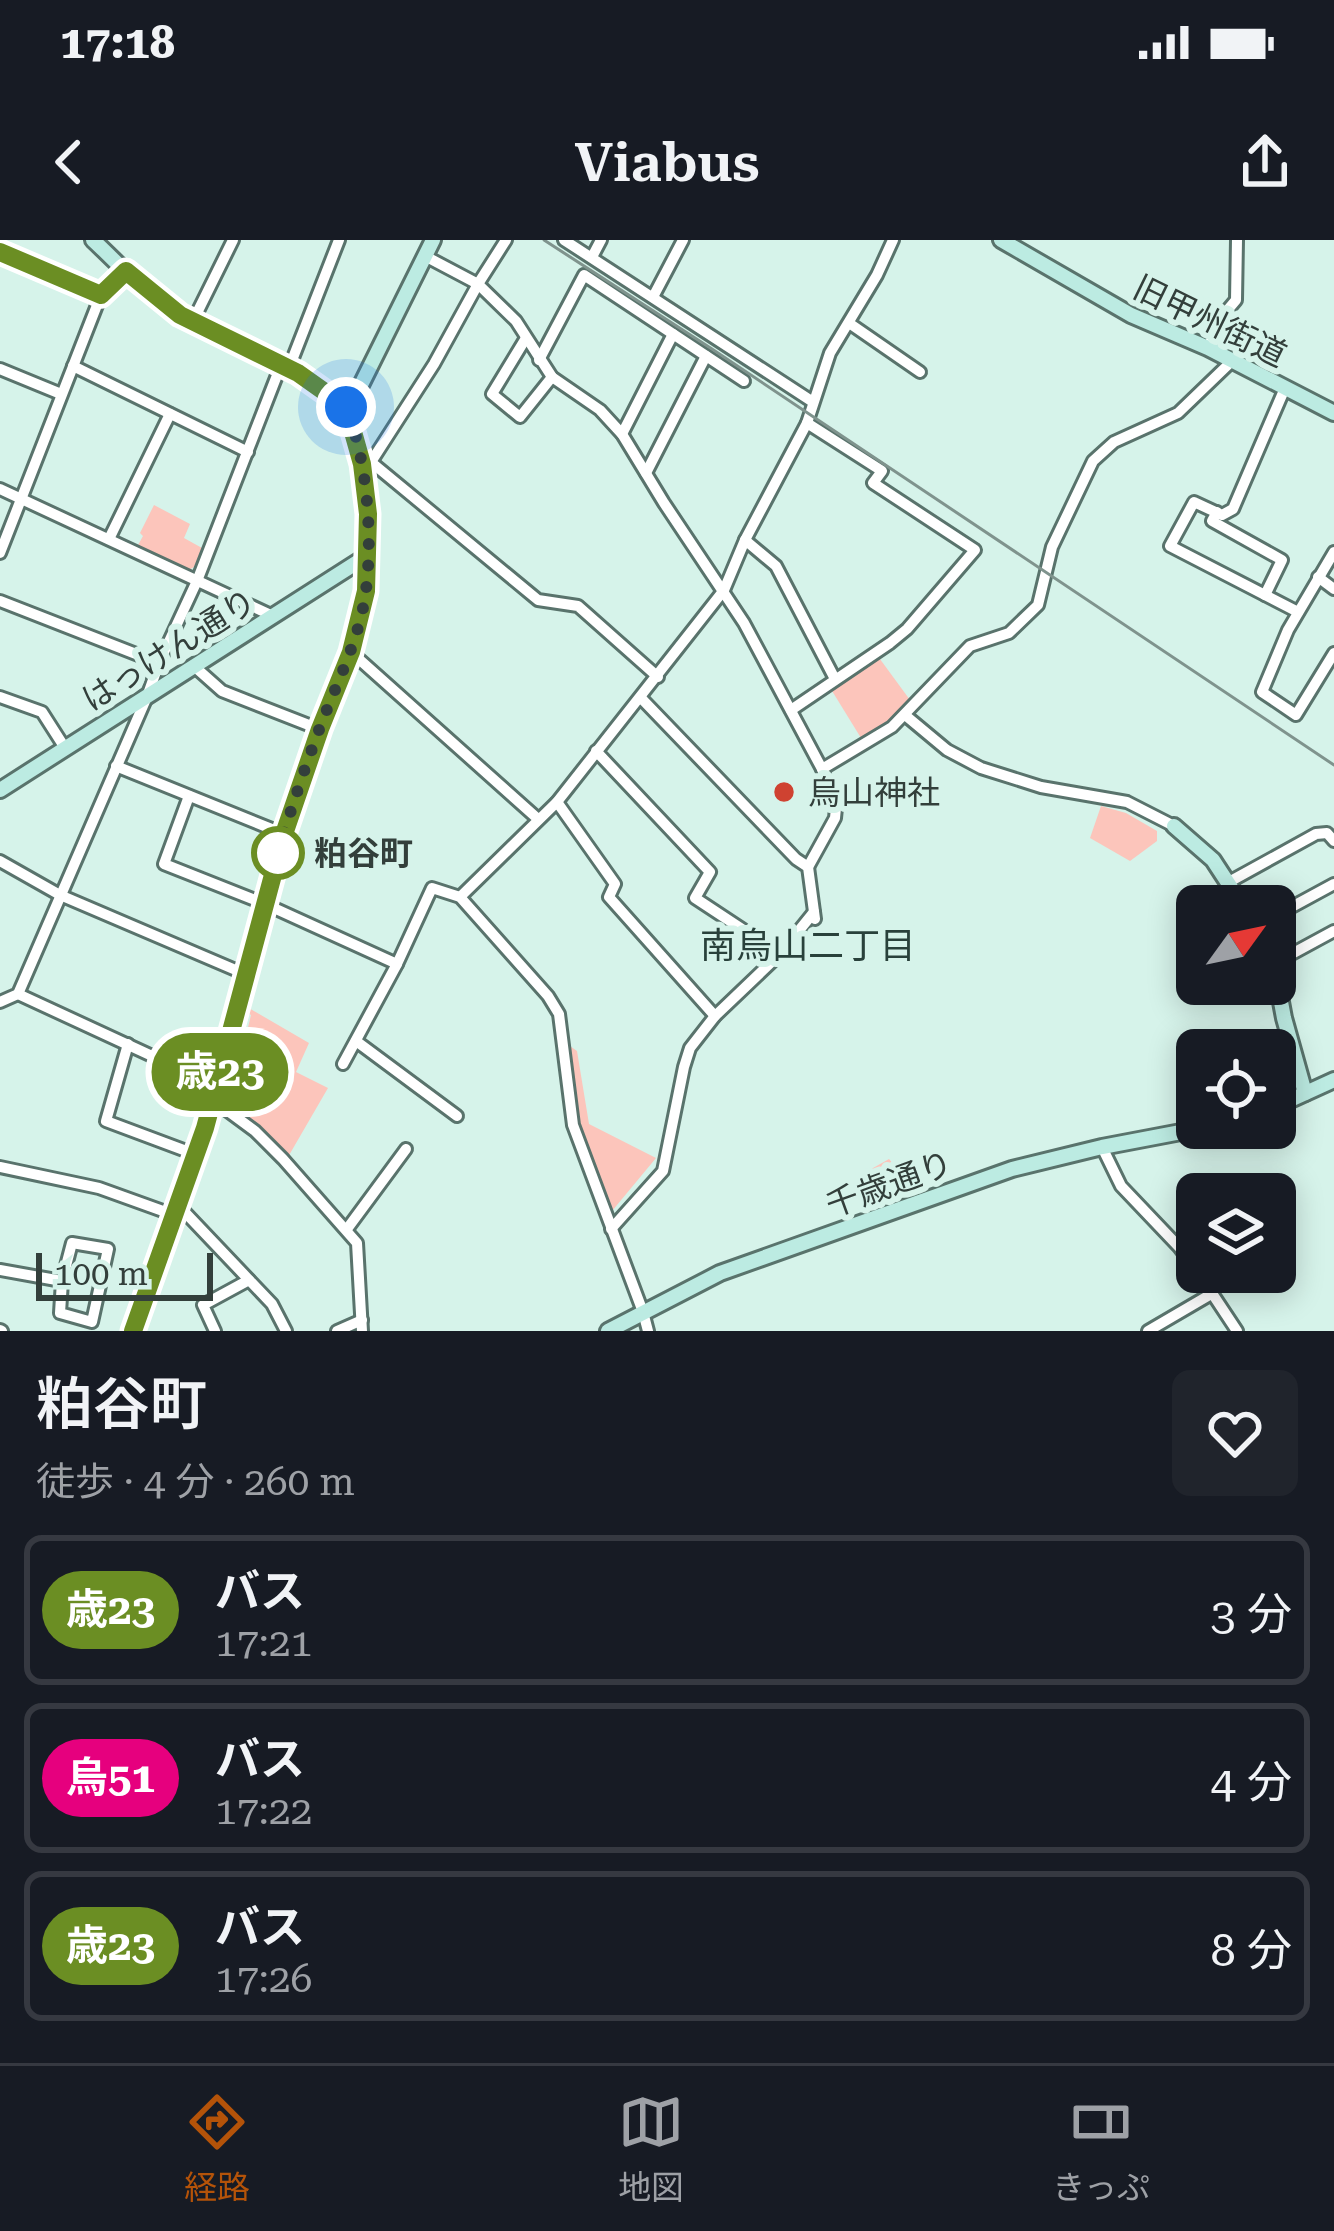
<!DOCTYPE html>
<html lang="ja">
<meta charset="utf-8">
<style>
:root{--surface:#171b24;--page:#20242c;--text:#f1f3f6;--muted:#9ea1a6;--line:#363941;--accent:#b45309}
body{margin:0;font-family:"Roboto Serif","Noto Sans JP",serif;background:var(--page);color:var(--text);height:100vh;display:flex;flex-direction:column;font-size:45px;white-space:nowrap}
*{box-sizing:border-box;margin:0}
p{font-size:39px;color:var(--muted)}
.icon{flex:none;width:66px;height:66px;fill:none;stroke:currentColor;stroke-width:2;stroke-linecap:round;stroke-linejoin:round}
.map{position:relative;height:1091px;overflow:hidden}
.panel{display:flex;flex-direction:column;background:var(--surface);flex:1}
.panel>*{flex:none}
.badge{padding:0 24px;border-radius:39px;font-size:42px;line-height:78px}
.needle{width:78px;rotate:57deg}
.tools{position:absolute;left:1176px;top:645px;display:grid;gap:24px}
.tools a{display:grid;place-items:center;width:120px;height:120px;border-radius:18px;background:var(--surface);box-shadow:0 6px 30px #0003;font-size:60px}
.scale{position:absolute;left:36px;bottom:30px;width:177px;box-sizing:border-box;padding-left:12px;border:6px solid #333f3b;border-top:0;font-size:33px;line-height:42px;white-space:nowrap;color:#333f3b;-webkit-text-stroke:9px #d6f3ea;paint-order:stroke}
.you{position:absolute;width:60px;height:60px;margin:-30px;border:9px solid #fff;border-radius:50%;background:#1a73e8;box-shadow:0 0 0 18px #1a73e833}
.map>.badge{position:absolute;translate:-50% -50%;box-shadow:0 0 0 6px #fff}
.round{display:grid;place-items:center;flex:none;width:126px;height:126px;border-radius:18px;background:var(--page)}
.head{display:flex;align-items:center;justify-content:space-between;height:204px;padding:0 36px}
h1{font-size:57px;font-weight:600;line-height:90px}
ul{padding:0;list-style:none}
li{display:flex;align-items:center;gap:36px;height:150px;margin:0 24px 18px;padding:0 12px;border:6px solid var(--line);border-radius:18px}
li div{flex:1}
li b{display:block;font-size:45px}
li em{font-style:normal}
li .badge{min-width:132px;font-weight:700;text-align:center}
.status{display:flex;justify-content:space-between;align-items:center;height:84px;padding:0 60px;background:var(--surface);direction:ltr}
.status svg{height:33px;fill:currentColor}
header{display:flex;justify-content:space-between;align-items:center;height:156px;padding:0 36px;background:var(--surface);font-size:54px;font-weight:600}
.tabs{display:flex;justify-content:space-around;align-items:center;height:168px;border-top:3px solid var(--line);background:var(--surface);font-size:33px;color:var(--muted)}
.tabs a{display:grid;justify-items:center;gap:6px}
.tabs .current{color:var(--accent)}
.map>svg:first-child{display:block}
</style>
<div class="status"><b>17:18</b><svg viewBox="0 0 49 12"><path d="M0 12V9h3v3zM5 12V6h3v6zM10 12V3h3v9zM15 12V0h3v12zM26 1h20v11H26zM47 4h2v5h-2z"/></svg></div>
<header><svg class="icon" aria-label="back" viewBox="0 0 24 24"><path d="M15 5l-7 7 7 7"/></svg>Viabus<svg class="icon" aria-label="share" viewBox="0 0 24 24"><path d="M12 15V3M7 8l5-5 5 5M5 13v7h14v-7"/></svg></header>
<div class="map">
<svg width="1334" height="1091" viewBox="0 0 1334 1091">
<rect width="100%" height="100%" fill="#d6f3ea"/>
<g fill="#fcc5bb">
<polygon points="154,265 190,284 184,298 202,308 194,327 187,331 137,307 143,296 140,293"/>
<polygon points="877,415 910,460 897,476 861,498 829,446"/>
<polygon points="1101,566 1126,573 1157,591 1157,601 1130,621 1090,598"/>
<polygon points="242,764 309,803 296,832 328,848 288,917 229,867 251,775 241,769"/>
<polygon points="567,804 577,811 589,884 656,918 612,971 577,882"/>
<polygon points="889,919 919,953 871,971 864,955 866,932"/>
</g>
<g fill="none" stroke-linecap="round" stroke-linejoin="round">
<defs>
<g id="street">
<polyline points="564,0 813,162"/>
<polyline points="425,16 478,44 516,81 552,137 600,170 622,194 664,263 744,383 822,529 836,568 835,578 808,627"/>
<polyline points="592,17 601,0"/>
<polyline points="653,57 683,0"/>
<polyline points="193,81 233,0"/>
<polyline points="849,83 920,132"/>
<polyline points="526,98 492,154 520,177 552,137"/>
<polyline points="1208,108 1220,79 1236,60 1237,0"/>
<polyline points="539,120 584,35 744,141"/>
<polyline points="73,126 248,212"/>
<polyline points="289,128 339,0"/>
<polyline points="0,129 61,154"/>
<polyline points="1285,148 1233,269 1222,275 1194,262 1170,306 1298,372"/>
<polyline points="622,194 673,94"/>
<polyline points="371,222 538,360 578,366 658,437"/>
<polyline points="364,223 371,222 434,124 478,44 506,0"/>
<polyline points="646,233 706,116"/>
<polyline points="0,249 273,376"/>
<polyline points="1217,272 1212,281 1282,320 1265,355"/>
<polyline points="109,299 170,174"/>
<polyline points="745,300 776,326 835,439"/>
<polyline points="1334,312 1288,390 1262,452 1296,475 1334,413"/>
<polyline points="0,313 101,55"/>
<polyline points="1318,337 1334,349"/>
<polyline points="0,361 159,423 148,454"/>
<polyline points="351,412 538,579"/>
<polyline points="159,423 197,341 281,125"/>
<polyline points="195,427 222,451 319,489"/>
<polyline points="0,457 42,472 65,508"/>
<polyline points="641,458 796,619 808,627 815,679"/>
<polyline points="791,470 890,403 907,389 975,310 873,243 882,231 807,183"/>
<polyline points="905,475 947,510 981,528 1041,547 1127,562 1174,586"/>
<polyline points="596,511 710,632 695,658 780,714"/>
<polyline points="116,526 284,594"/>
<polyline points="822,529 892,487 970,406 1009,393 1038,365 1052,307 1093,221 1114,202 1178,173 1232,121"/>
<polyline points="189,556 164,624 265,664 397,724"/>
<polyline points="557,562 615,644 609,657 715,776"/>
<polyline points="0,621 60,655 245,734"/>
<polyline points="1229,642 1316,594 1327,593 1334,601"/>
<polyline points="460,657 557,562 724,350 745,300 807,183 830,113 877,35 893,0"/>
<polyline points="1275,676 1334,644"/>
<polyline points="1275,723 1334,691"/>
<polyline points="18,754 217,846"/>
<polyline points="0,762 18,754 146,459"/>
<polyline points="356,801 457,876"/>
<polyline points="128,804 106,881 197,915"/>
<polyline points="343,824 397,724 432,648 460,657 548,756 559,774 573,885 643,1072 648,1091"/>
<polyline points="213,860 255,891 283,919 357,1003 362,1091"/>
<polyline points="1102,907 1121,946 1179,1007 1197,1031"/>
<polyline points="0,927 99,948 174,975"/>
<polyline points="178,965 272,1064 286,1091"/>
<polyline points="347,989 406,909"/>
<polyline points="611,989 663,931 684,827 690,808 715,776 780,714 814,672"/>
<polygon points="72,1003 108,1009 92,1082 60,1073 62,1041"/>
<polyline points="0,1030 62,1041"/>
<polyline points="1198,1032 1237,1091"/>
<polyline points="0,1090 2,1091"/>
<polyline points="215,1091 203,1065 249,1040"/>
<polyline points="337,1091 362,1080"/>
<polyline points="1148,1091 1213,1053"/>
</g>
<g id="secondary">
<path d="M93,0C120,25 147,56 180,75C235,107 298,124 346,167"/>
<polyline points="1001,0 1131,75 1208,108 1334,173"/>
<polyline points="0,12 101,55 126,31"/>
<polyline points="346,167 354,159 433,0"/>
<polyline points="0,550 367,316"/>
<polyline points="1174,586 1213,620 1243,666"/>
<polyline points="1275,730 1284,778 1305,853"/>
<polyline points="1275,867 1334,840"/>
<polyline points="133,1091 197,915 284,594 319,489 351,412 366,351 368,274 362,224 346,167"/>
<polyline points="608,1091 720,1033 1012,929 1102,907 1202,888"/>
</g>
</defs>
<use href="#street" stroke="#59736c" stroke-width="16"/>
<use href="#secondary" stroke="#59736c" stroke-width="20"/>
<use href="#street" stroke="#fff" stroke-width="10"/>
<use href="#secondary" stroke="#bcebe2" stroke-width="14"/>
<polyline stroke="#7f938d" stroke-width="3" points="544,0 712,109 1334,525"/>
</g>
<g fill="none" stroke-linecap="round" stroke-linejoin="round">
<defs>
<polyline id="line" points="0,12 101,55 126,31 180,75 298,133 346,167 362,224 368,274 366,351 351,412 320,489 284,594 205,888 133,1091"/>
</defs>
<use href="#line" stroke="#fff" stroke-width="27"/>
<use href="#line" stroke="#6b8e23" stroke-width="18"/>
<path stroke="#333f3b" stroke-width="12" stroke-dasharray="0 21.6" d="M278,613C290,572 304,530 319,490C336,444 360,399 366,350C373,295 367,218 346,167"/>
</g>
<circle fill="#cf4231" stroke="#d6f3ea" stroke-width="4.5" cx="784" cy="552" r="12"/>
<circle fill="#fff" stroke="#6b8e23" stroke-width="6" cx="278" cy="613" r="24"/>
<g text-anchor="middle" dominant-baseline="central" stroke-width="12" stroke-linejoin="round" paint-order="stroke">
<g font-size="33" fill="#333f3b" stroke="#d6f3ea">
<text transform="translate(1210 81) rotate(26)">旧甲州街道</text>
<text transform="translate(169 410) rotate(-32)">はっけん通り</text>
<text transform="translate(889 944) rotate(-20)">千歳通り</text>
</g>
<g font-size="33" fill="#333f3b" stroke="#d6f3ea" text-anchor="start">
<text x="808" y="552">烏山神社</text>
</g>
<g font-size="33" font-weight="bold" fill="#333f3b" stroke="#d6f3ea" text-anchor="start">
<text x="314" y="613">粕谷町</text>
</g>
<g font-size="36" fill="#29413b" stroke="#d6f3ea">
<text x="808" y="706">南烏山二丁目</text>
</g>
</g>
</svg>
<div class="tools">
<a><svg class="needle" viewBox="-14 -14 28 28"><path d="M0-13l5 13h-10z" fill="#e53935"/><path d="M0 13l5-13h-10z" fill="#9ea1a6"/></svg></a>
<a><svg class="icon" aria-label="locate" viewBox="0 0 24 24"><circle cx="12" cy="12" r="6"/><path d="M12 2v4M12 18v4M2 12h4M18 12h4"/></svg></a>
<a><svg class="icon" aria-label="layers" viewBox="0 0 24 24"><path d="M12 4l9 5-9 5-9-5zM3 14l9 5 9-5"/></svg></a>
</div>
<div class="scale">100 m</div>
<div class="you" style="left:346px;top:167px"></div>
<b class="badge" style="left:220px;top:832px;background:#6b8e23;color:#fff">歳23</b>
</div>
<section class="panel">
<div class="head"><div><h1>粕谷町</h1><p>徒歩 · 4 分 · 260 m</p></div><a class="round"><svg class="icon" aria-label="heart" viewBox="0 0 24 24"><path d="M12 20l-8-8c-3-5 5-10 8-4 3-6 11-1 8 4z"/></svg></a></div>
<ul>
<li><span class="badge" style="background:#6b8e23;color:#fff">歳23</span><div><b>バス</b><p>17:21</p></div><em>3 分</em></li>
<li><span class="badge" style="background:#e6007e;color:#fff">烏51</span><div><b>バス</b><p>17:22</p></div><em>4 分</em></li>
<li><span class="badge" style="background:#6b8e23;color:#fff">歳23</span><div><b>バス</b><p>17:26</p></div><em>8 分</em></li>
</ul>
</section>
<nav class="tabs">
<a class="current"><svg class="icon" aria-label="directions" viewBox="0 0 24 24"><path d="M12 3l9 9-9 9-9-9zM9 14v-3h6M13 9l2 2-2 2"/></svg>経路</a>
<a><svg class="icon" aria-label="map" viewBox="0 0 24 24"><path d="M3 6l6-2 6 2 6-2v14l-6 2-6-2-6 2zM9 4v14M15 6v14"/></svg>地図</a>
<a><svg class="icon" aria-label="tickets" viewBox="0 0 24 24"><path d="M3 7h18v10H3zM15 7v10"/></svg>きっぷ</a>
</nav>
